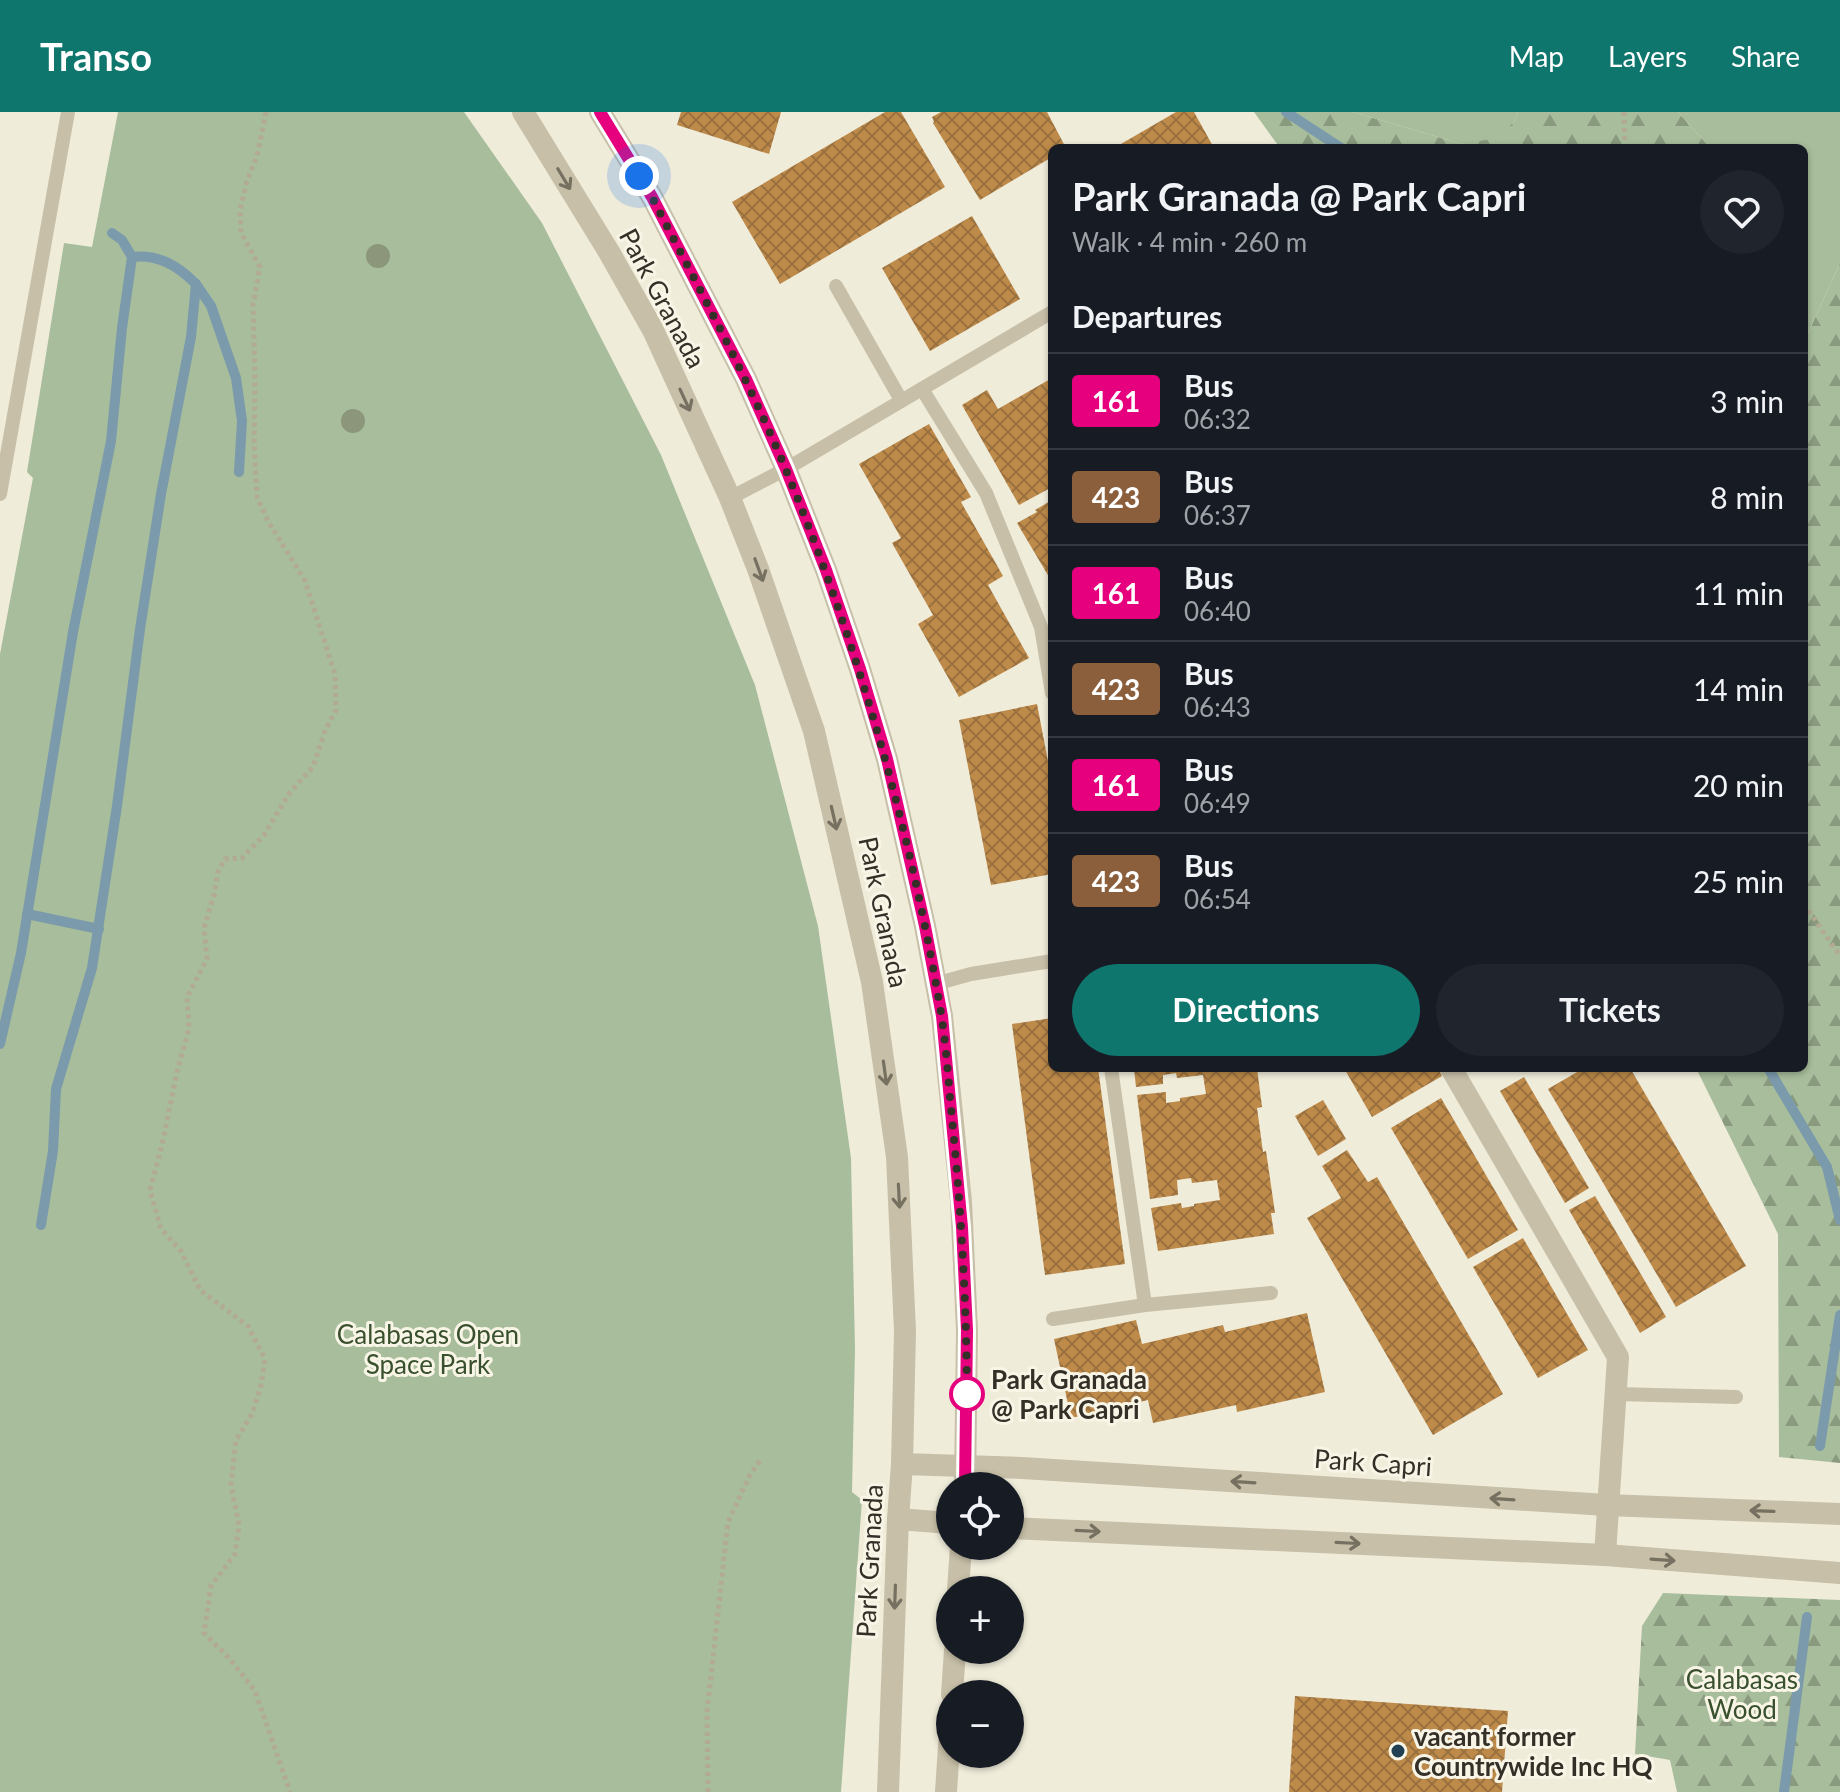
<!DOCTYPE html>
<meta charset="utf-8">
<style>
:root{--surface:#171b24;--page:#20242c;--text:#f1f3f6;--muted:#9ea1a6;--line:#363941;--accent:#0f766e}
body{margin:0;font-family:Lato,sans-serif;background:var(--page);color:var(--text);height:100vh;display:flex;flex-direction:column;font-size:30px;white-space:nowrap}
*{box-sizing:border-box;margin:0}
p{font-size:26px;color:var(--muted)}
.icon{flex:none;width:44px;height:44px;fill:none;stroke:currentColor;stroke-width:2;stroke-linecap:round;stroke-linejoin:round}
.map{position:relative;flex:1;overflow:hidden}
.side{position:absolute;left:1048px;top:32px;width:760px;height:928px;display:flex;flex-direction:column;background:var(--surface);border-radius:12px;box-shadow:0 2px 6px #0004}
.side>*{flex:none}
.badge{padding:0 16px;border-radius:6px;font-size:28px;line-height:52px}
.controls{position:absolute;left:936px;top:1360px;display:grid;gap:16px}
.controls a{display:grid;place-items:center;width:88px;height:88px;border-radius:50%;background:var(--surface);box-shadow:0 2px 6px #0004;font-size:40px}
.you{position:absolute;width:40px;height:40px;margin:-20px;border:6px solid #fff;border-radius:50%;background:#1a73e8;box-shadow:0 0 0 12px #1a73e833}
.map>.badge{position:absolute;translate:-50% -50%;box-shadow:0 0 0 4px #fff}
h2{padding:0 24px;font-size:30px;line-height:72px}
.round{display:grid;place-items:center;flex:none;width:84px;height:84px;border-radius:42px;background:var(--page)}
.summary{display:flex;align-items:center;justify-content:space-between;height:136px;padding:0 24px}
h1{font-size:38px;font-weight:700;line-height:60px}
.button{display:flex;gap:16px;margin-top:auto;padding:16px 24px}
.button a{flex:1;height:92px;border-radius:48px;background:var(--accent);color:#fff;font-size:32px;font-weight:700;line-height:92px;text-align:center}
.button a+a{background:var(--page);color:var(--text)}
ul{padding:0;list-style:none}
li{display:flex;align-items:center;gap:24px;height:96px;padding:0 24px;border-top:2px solid var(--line)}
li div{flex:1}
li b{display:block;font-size:30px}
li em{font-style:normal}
li .badge{min-width:88px;font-weight:700;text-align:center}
header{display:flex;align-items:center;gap:48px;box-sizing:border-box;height:112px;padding:0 40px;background:var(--accent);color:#fff}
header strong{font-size:38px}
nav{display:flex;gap:44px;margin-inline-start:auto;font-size:28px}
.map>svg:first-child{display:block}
</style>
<header>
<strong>Transo</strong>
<nav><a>Map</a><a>Layers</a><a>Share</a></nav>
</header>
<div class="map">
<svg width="1840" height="1680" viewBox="0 0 1840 1680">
<defs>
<pattern id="forest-firs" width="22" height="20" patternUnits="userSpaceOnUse" patternTransform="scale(2)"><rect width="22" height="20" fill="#a7bd9b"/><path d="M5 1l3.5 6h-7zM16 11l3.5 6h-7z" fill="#899a7e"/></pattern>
<pattern id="building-cross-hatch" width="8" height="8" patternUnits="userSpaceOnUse" patternTransform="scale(2)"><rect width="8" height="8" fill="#bd8a4a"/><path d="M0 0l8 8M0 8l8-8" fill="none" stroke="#9a713e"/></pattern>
</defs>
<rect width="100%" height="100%" fill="#f0ecda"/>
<g fill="url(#forest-firs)">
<polygon points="1254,0 1353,0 1462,32 1514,10 1518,0 1678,0 1707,32 1708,36 1280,36"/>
<polygon points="1840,151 1840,1351 1779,1345 1778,1122 1696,956 1804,956 1804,230"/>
<polygon points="1663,1481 1840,1488 1840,1680 1677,1680 1670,1648 1635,1642 1642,1514"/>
</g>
<g fill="#a7bd9b">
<polygon points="118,0 464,0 542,111 661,343 755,573 818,814 851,1046 855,1237 852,1380 862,1388 841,1680 0,1680 0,542 33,366 27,360 64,131 92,135"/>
<polygon points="1353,0 1518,0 1514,10 1497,26 1462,32"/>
<polygon points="1678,0 1840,0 1840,151 1804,230 1804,36 1708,36 1707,32"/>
</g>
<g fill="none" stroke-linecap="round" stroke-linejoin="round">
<g stroke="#7b9aab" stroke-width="10">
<polyline points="1286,0 1341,36"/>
<polyline points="196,172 211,194 236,266 242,309 239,360"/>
<polyline points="27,802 99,817"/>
<polyline points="0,932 21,841 73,520 111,329 122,216 132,145 122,128 112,121"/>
<polyline points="1768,956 1827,1055 1840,1108"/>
<path d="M41,1113L53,1039L56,977L92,856L117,694L140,517L161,382L191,225L196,172C178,154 159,142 132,145"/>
<polyline points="1820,1334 1840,1203"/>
<polyline points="1784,1680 1807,1505"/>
</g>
</g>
<g fill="url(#building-cross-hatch)">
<polygon points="681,0 781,0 769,42 677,13"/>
<polygon points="885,0 901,0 945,75 780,172 732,90"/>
<polygon points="941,0 1047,0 1066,36 1052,36 1052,45 980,88 933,11 934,10 932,5"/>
<polygon points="1176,0 1194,0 1214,36 1114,36"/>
<polygon points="972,104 1020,187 930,239 882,156"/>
<polygon points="1052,266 1052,375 1019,393 962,293 987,278 998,297"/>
<polygon points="929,312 971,385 961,390 1003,464 988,473 1029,546 959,585 918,512 933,503 892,431 901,426 859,352"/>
<polygon points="1052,388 1052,470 1017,411 1037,400 1035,398"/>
<polygon points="1037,592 1052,670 1052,762 991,773 959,608"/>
<polygon points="1052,906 1052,956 1098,956 1125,1152 1045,1163 1012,912"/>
<polygon points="1134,956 1257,956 1262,995 1257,996 1263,1040 1266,1039 1275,1101 1271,1101 1274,1122 1158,1139 1151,1096 1181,1091 1182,1096 1194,1094 1194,1092 1220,1088 1217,1068 1192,1071 1191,1066 1177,1068 1178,1083 1150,1087 1137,983 1166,980 1166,991 1180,989 1180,986 1206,982 1203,963 1177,966 1176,961 1163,963 1163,972 1136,975"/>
<polygon points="1344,956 1438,956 1442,964 1372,1005"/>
<polygon points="1584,956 1630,956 1746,1154 1676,1195 1548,977"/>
<polygon points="1524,965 1589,1076 1565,1091 1500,979"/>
<polygon points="1441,986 1518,1118 1468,1147 1391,1016"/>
<polygon points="1323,988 1346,1027 1318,1044 1295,1004"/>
<polygon points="1347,1038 1368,1070 1377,1065 1503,1282 1433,1323 1307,1106 1341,1086 1322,1054"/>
<polygon points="1595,1084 1666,1205 1640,1221 1569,1098"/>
<polygon points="1523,1126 1588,1238 1538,1266 1473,1155"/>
<polygon points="1307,1201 1325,1280 1237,1300 1236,1293 1153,1311 1148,1288 1071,1306 1054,1227 1136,1208 1142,1232 1223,1213 1225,1220"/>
<polygon points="1295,1584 1508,1599 1502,1680 1289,1680"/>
</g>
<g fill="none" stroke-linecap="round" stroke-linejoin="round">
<g stroke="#b2aa92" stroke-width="5" stroke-dasharray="4 4" stroke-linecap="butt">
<polyline points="266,0 257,44 247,69 240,98 241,121 260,155 253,192 255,268 254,330 257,385 268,409 305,469 335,562 336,598 325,619 313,655 290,680 264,723 242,746 225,747 218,760 214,783 204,816 207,847 187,885 189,916 177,960 162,1033 150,1078 161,1117 181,1139 200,1178 248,1214 265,1247 261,1273 253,1300 236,1328 231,1373 239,1413 235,1442 211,1474 204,1521 229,1546 255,1579 290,1680"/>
<polyline points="1624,0 1625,36"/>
<polyline points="1804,792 1840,844"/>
<polyline points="708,1680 707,1600 728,1410 750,1363 761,1347"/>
</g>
<g stroke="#c7bfa7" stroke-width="14">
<polyline points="836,174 901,288"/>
<polyline points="922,277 986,381 1041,515 1052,581"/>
<polyline points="0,382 68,0"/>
<polyline points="730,386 786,357 1052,200"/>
<polyline points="935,872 971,862 1052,849"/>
<polyline points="1111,956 1145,1193"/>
<polyline points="1053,1207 1145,1193 1271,1181"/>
<polyline points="1615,1282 1736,1285"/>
</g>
<g stroke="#c7bfa7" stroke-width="22">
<polyline points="1451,956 1618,1245 1605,1443"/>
<polyline points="902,1352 1022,1356 1607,1393 1840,1402"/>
<polyline points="898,1407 950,1411"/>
<polyline points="1010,1416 1605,1443 1840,1461"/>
</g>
<g stroke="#c7bfa7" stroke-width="22">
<polyline points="523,0 609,140 653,218 730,386 758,457 814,619 872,870 897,1045 905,1219 902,1352 898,1407 888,1680"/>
<polyline points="600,0 652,85 746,267 786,357 826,458 860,557 887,647 925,814 942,904 961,1089 967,1218 965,1374"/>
<polyline points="958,1478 961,1434"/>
<polyline points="952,1582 955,1538"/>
<polyline points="946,1680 950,1619"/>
</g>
</g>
<g fill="#8b967b">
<circle cx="378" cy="144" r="12"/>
<circle cx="353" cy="309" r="12"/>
</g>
<defs><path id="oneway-shaft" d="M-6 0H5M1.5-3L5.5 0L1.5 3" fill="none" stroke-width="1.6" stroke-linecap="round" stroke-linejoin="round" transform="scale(2)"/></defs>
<g stroke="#767061">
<use href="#oneway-shaft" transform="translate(564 67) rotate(59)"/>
<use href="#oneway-shaft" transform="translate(685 288) rotate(65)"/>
<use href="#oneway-shaft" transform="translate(759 458) rotate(70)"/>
<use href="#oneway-shaft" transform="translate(834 706) rotate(77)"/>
<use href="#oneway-shaft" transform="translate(885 961) rotate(82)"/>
<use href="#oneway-shaft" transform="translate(899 1084) rotate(87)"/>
<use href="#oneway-shaft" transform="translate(1243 1370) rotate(-176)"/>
<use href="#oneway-shaft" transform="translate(1502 1387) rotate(-176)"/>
<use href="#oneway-shaft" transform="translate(1762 1399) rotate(-178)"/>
<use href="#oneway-shaft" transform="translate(1088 1419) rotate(3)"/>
<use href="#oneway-shaft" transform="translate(1348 1431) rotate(3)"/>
<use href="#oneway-shaft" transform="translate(1663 1448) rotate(4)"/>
<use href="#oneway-shaft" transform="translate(895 1485) rotate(92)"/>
</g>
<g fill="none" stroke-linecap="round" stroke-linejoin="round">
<defs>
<polyline id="line" points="600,0 652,85 746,267 786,357 826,458 860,557 887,647 925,814 942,904 962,1115 967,1218 965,1374"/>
</defs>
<use href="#line" stroke="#fff" stroke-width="18"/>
<use href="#line" stroke="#e6007e" stroke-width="12"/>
<path stroke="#342f27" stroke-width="8" stroke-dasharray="0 14.4" d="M639,64L652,85C698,175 747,264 786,358C858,533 910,715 941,901C946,932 948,964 951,996C961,1095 967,1194 967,1294V1282"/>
</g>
<circle fill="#fff" stroke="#e6007e" stroke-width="4" cx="967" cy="1282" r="16"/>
<circle fill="#203f52" stroke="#f8f5e6" stroke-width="3" cx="1398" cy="1639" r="8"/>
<g text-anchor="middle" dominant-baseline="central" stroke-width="6" stroke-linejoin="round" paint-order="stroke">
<g font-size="26" fill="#342f27" stroke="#f8f5e6">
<text transform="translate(663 186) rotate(62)">Park Granada</text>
<text transform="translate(884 800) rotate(78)">Park Granada</text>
<text transform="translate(1373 1350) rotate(4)">Park Capri</text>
<text transform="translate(869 1449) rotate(-87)">Park Granada</text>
</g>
<g font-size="26" fill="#38502d" stroke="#f8f5e6">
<text x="428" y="1222">Calabasas Open<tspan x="428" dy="30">Space Park</tspan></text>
<text x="1742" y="1567">Calabasas<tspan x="1742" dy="30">Wood</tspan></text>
</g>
<g font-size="26" font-weight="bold" fill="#342f27" stroke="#f8f5e6" text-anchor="start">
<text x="991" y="1267">Park Granada<tspan x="991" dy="30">@ Park Capri</tspan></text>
</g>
<g font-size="26" font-weight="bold" fill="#342f27" stroke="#f8f5e6" text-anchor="start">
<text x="1414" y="1624">vacant former<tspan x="1414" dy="30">Countrywide Inc HQ</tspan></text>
</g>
</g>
</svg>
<div class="controls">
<a><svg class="icon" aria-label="locate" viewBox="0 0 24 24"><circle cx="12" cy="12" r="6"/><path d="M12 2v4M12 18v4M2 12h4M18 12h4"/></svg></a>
<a>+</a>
<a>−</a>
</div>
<div class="you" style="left:639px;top:64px"></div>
<section class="side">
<div class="summary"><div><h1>Park Granada @ Park Capri</h1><p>Walk · 4 min · 260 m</p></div><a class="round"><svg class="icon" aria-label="heart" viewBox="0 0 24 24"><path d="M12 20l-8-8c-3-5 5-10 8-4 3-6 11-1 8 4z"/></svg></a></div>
<h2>Departures</h2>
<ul>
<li><span class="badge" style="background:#e6007e;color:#fff">161</span><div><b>Bus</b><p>06:32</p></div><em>3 min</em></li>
<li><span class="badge" style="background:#8b5e3c;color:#fff">423</span><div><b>Bus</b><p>06:37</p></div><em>8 min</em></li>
<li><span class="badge" style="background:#e6007e;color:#fff">161</span><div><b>Bus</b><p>06:40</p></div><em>11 min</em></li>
<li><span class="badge" style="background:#8b5e3c;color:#fff">423</span><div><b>Bus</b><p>06:43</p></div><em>14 min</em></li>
<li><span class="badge" style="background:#e6007e;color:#fff">161</span><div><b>Bus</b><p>06:49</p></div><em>20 min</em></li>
<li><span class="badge" style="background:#8b5e3c;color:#fff">423</span><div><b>Bus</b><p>06:54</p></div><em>25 min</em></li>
</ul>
<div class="button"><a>Directions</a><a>Tickets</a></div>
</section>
</div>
